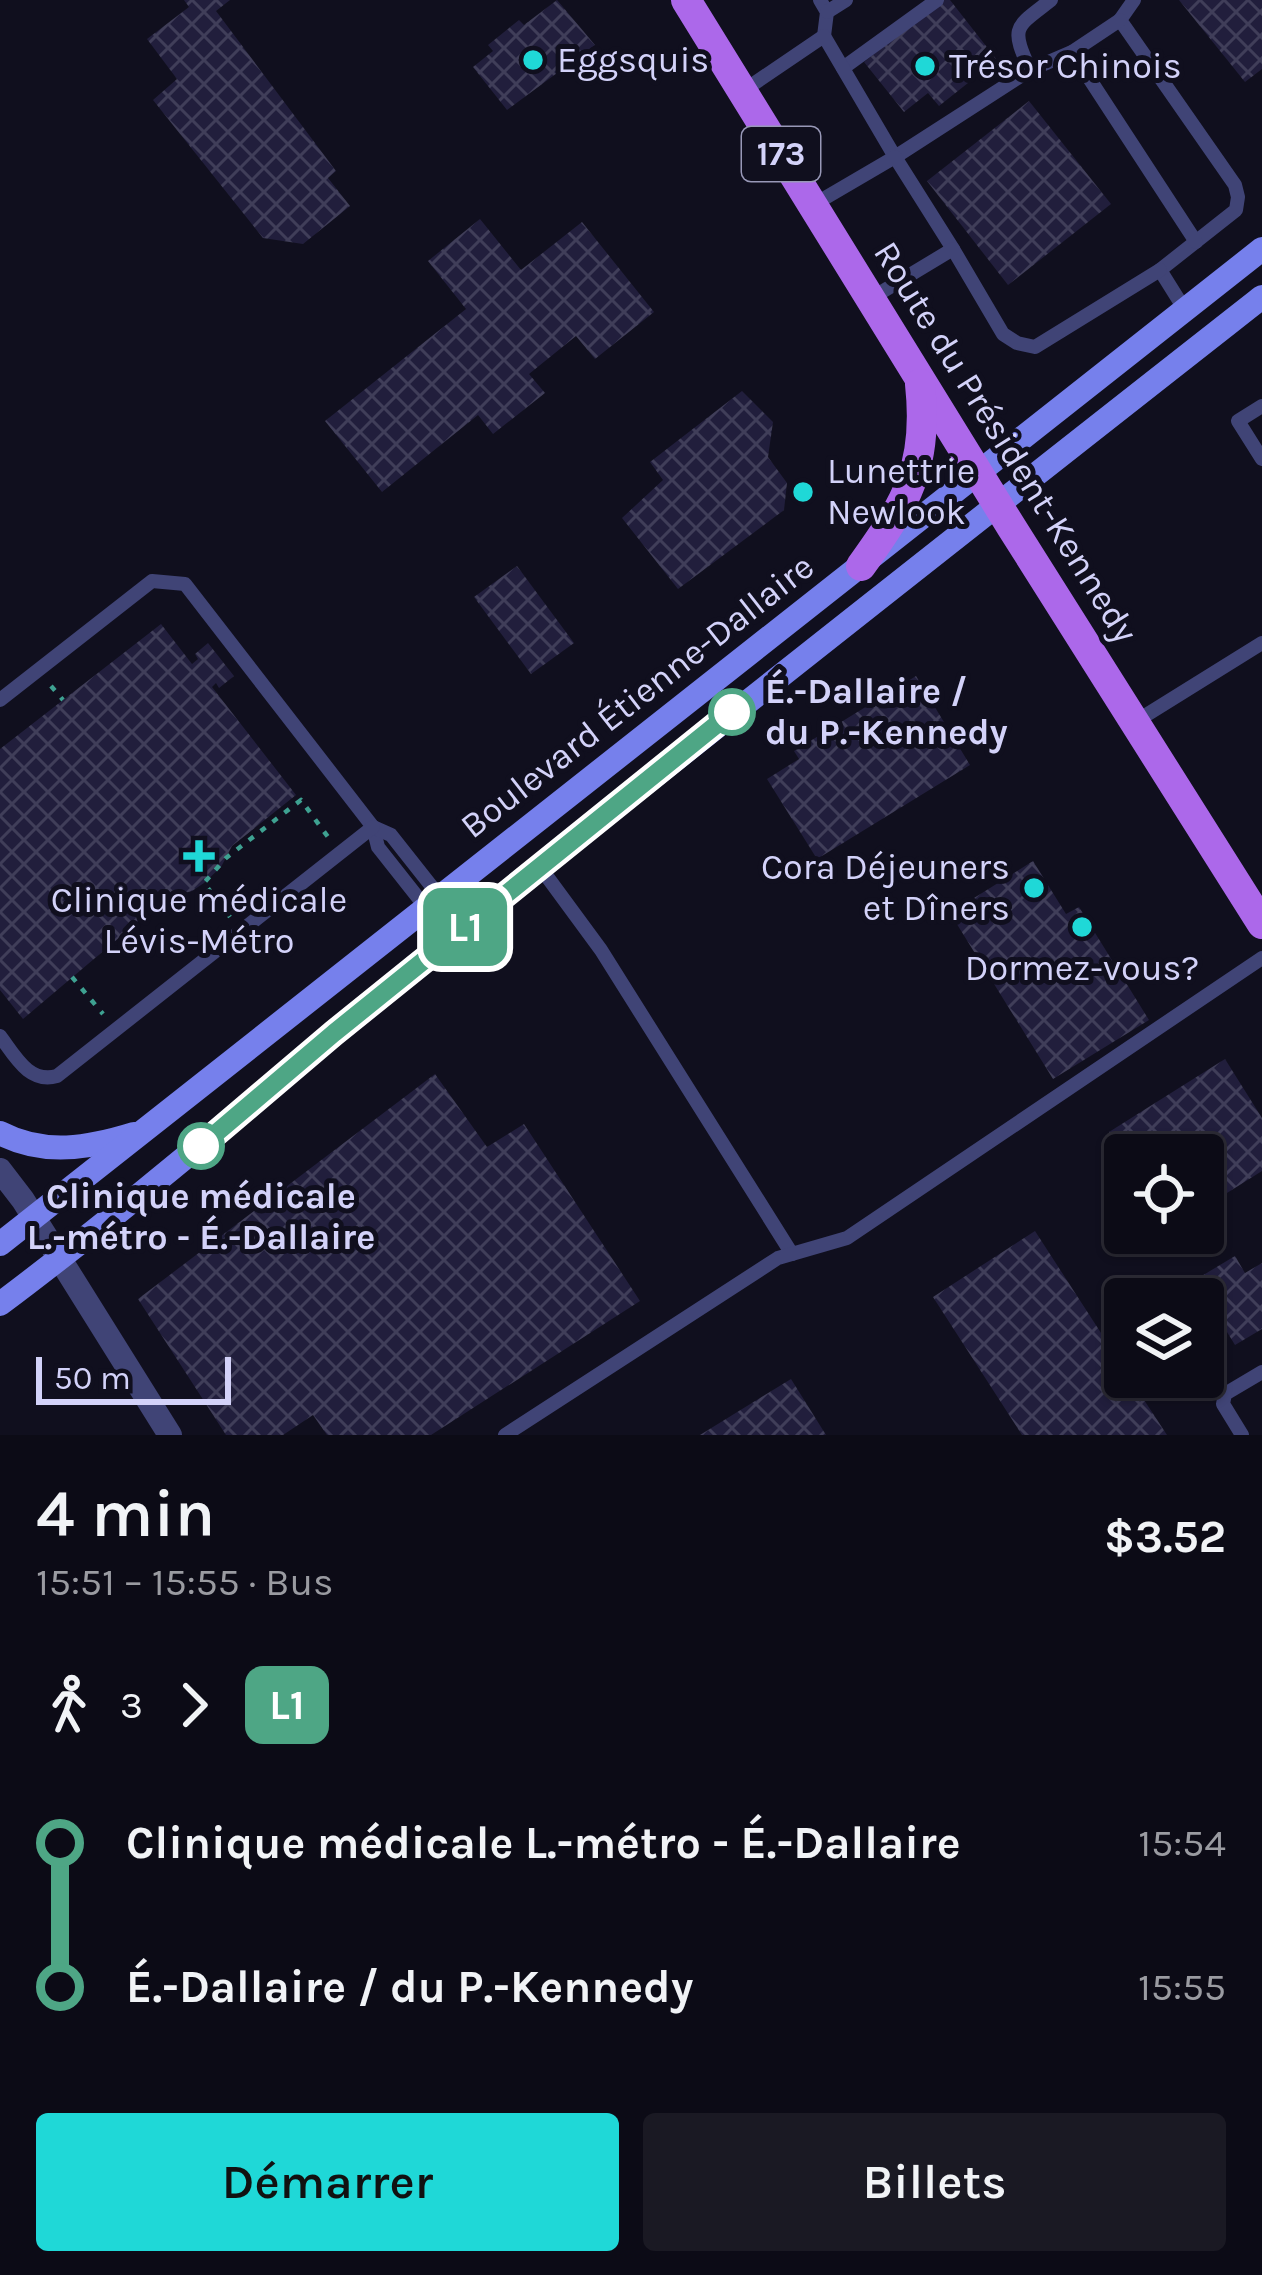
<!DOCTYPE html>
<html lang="fr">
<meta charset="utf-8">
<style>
:root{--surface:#0c0b16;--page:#1a1923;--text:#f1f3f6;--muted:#9a9ba1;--line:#2c2b35;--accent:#1fd8d7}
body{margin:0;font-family:Karla,sans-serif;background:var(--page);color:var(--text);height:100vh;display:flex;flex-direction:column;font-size:45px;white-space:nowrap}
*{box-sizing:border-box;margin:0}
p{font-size:39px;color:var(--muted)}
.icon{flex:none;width:66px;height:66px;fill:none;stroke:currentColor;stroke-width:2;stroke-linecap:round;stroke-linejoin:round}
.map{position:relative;height:1435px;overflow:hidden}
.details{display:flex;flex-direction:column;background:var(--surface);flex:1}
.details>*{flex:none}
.badge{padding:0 24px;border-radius:18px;font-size:42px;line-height:78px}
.controls{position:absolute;left:1104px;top:1134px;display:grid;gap:24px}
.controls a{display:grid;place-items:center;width:120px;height:120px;border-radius:12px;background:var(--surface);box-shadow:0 3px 9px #0004,0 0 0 3px var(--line);font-size:60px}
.scale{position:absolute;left:36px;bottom:30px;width:195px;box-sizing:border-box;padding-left:12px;border:6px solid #d3d2f9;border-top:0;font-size:33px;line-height:42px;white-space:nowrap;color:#d3d2f9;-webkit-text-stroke:9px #100f1e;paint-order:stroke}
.map>.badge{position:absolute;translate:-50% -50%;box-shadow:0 0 0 6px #fff}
.legs{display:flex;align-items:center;gap:18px;height:132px;padding:0 36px;font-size:39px}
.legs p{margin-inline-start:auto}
.overview{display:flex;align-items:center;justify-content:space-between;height:204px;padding:0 36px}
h1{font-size:66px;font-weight:600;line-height:90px}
.button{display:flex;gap:24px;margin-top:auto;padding:24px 36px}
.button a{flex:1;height:138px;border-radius:12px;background:var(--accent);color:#111;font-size:48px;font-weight:600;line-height:138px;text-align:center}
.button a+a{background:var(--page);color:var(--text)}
ul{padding:0 36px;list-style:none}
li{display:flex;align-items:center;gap:42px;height:144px;font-size:45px}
li i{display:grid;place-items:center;width:18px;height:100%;margin:0 15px;background:currentColor}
li i::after{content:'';width:30px;height:30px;margin:-15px;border:9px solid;border-radius:50%;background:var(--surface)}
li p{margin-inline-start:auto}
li:first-child i{background:linear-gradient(#0000 50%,currentColor 0)}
li:last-child i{background:linear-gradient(currentColor 50%,#0000 0)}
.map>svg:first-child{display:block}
</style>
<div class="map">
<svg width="1262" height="1435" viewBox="0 0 1262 1435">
<defs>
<pattern id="building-cross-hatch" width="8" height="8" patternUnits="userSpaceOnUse" patternTransform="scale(3)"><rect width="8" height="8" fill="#211e3c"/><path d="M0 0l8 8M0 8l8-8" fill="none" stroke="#403e59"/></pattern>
</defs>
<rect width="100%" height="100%" fill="#100f1e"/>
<g fill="url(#building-cross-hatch)">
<polygon points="184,0 230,0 216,11 336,171 328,178 350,206 303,244 263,238 153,100 177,79 147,39 189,7"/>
<polygon points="557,0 595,45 507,110 473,67 493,51 488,45 519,20 524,25"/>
<polygon points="943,0 950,0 997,60 939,106 928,93 904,112 864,62"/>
<polygon points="1179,0 1262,0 1262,69 1245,82"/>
<polygon points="1029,101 1111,204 1008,285 927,181"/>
<polygon points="480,219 521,270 582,222 654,312 595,359 576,336 529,374 545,393 493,434 478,415 382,492 325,421 466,309 428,261"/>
<polygon points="742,391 773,422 768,457 787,483 784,510 678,589 622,518 663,480 650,462"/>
<polygon points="517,566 574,643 531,674 474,597"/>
<polygon points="161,624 192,664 198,659 195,654 208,643 234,676 219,688 216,683 212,687 296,795 232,846 221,867 204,883 192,891 166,898 23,1019 0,990 0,749"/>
<polygon points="916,676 970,765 817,859 767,779 799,759 794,751"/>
<polygon points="1033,861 1066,914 1079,907 1149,1020 1053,1079 950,913"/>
<polygon points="1225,1059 1262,1118 1262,1171 1203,1208 1203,1155 1123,1155 1109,1132"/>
<polygon points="435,1074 487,1147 524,1124 640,1301 431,1435 327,1435 313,1415 283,1435 226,1435 138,1299"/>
<polygon points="1035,1231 1125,1370 1125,1377 1129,1377 1167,1435 1022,1435 933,1297"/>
<polygon points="1235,1256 1245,1273 1262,1263 1262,1329 1235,1345 1195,1280"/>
<polygon points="791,1379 826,1435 700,1435"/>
</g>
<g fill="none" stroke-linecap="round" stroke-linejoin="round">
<g stroke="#3ea191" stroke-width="4.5" stroke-dasharray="6 9" stroke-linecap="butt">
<polyline points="51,686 63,700"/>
<polyline points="230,917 204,883 226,858 301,800 328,837"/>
<polyline points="72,977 103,1014"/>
</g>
<g stroke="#404476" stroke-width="14">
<polyline points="820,0 827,12 824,36"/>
<polyline points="1134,0 1120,20 1235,185 1238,197 1236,210 1160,270 1185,310"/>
<polyline points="827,12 846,0"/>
<polyline points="1120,20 1072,52 1196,242"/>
<polyline points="843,68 937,0"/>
<path d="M1030,70C1010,26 1015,28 1051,0"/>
<polyline points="743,91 824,36 895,157 1030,70 1072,52"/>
<polyline points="813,205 895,157 953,249"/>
<polyline points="870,299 953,249 1003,334 1017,343 1035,347 1160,270"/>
<polyline points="1262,406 1238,421 1262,459"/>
<polyline points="0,700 152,581 185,584 373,827 378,847 427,909"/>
<polyline points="1135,722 1262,643"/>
<polyline points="373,827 391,835 440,897"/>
<polyline points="540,867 601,950 792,1254"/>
<path d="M0,1036C15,1056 29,1084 57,1076L373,827"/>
<polyline points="505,1435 778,1258 847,1238 1262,958"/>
<polyline points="1242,1435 1223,1404 1225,1394 1262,1372"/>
</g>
<polyline stroke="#404476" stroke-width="24" points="0,1170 23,1200 170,1435"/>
<g stroke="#7680ec" stroke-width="24">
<path d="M0,1133C44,1156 89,1148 134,1134"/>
<polyline points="0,1244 1262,249"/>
<path d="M0,1304C152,1190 295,1064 444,944C715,726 988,512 1262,297"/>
</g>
<g stroke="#ac68ea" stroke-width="30">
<polyline points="686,0 1012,528 1262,924"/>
<path d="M861,566C907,502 929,466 920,384"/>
</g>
</g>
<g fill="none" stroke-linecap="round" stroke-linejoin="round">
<defs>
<polyline id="line-1" points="201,1146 334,1033 732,712"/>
</defs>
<use href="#line-1" stroke="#fff" stroke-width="27"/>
<use href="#line-1" stroke="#4ea685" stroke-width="18"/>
</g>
<g fill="#1fd8d7" stroke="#100f1e" stroke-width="4.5">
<circle cx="533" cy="60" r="12"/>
<circle cx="925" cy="66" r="12"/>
<circle cx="803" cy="492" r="12"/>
<path d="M193 838h12v12h12v12h-12v12h-12v-12h-12v-12h12z"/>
<circle cx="1034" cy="888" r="12"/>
<circle cx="1082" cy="927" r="12"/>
</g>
<g fill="#fff" stroke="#4ea685" stroke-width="6">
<circle cx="732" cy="712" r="21"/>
<circle cx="201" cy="1146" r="21"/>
</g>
<g text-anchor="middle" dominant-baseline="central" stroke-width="10" stroke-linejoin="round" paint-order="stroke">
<rect fill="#100f1e" stroke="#9898b7" stroke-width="3" x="742" y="127" width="78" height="54" rx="9"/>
<g font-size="33" font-weight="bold" fill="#d3d2f9">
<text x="781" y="154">173</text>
</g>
<g font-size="36" fill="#d3d2f9" stroke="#100f1e" text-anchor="start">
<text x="557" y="60">Eggsquis</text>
<text x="949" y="66">Trésor Chinois</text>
<text x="827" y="471">Lunettrie<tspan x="827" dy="41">Newlook</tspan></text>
<text x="1010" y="867" text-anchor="end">Cora Déjeuners<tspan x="1010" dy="41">et Dîners</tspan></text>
<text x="199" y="900" text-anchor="middle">Clinique médicale<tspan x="199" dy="41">Lévis-Métro</tspan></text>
<text x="1082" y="968" text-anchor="middle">Dormez-vous?</text>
</g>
<g font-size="36" fill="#d3d2f9" stroke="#100f1e">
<text transform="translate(1006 442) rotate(58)">Route du Président-Kennedy</text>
<text transform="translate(637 696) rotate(-38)">Boulevard Étienne-Dallaire</text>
</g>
<g font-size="36" font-weight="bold" fill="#d3d2f9" stroke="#100f1e" text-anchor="start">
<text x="765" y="691">É.-Dallaire /<tspan x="765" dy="41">du P.-Kennedy</tspan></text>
<text x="201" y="1196" text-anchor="middle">Clinique médicale<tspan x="201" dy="41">L.-métro - É.-Dallaire</tspan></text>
</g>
</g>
</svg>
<div class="controls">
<a><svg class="icon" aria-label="locate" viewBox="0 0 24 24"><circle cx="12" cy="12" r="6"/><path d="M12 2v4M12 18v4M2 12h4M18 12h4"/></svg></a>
<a><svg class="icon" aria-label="layers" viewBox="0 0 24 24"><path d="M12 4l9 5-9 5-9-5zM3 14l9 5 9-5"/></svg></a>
</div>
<div class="scale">50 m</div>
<b class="badge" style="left:465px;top:927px;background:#4ea685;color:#fff">L1</b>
</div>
<section class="details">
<div class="overview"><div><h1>4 min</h1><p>15:51 – 15:55 · Bus</p></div><b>$3.52</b></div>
<div class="legs"><svg class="icon" aria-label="walk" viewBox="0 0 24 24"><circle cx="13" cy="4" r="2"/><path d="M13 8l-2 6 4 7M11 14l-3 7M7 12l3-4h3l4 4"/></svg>3<svg class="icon" aria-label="forward" viewBox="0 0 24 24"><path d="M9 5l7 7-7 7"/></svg><b class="badge" style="background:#4ea685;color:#fff">L1</b></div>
<ul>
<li><i style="color:#4ea685"></i><b>Clinique médicale L.-métro - É.-Dallaire</b><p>15:54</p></li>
<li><i style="color:#4ea685"></i><b>É.-Dallaire / du P.-Kennedy</b><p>15:55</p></li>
</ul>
<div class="button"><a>Démarrer</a><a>Billets</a></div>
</section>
